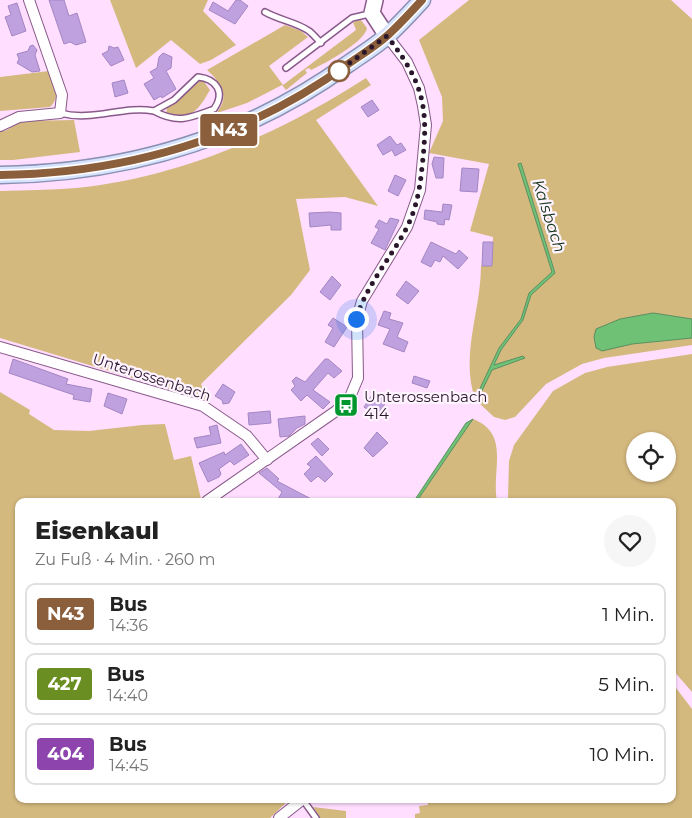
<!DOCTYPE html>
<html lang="de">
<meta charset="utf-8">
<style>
:root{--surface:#fff;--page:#f6f6f6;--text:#222;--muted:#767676;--line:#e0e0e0}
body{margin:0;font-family:Montserrat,sans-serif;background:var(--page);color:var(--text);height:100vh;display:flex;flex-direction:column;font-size:19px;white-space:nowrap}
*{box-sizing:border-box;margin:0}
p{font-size:16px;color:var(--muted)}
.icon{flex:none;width:28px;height:28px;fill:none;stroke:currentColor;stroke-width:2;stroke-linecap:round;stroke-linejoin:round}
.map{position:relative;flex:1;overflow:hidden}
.drawer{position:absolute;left:15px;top:498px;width:661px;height:305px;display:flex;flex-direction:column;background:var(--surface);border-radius:10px;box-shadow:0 1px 4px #0004}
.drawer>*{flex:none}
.badge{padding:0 10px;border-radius:4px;font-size:18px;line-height:32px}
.controls{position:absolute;left:626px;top:432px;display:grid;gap:10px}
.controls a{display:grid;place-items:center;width:50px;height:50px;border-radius:50%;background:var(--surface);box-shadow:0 1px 4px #0004;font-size:25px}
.you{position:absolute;width:25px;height:25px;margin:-12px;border:4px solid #fff;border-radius:50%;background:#1a73e8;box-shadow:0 0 0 8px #1a73e833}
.map>.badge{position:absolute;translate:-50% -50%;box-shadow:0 0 0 2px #fff}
.round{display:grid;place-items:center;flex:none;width:52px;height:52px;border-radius:26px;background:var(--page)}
.headline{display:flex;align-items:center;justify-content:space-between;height:85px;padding:0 20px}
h1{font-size:24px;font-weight:800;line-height:38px}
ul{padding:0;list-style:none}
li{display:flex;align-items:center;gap:15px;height:62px;margin:0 10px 8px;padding:0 10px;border:2px solid var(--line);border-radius:10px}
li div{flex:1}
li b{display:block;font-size:19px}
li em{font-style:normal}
li .badge{min-width:55px;font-weight:700;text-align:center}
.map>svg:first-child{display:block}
</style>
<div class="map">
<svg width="692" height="818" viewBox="0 0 692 818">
<rect width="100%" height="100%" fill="#ffdeff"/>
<g fill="#d4b97e" fill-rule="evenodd">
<polygon points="110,0 208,0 203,11 236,45 211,60 200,64 171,40 136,68"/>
<path d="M469,0H671L692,19V319L653,313L620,319L599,350L632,344L692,338V345L604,358L582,364L546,384L515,417L505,420L494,417L477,401L492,370L525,358L523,356L494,366L501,350L523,320L531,295L555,272L521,163L518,164L552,272L529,293L521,319L499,348L475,399C460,355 481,310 481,266L492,265L493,237L470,231L489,164L429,153L443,121L442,97L419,40Z"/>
<path d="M361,20L367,28C365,42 324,64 311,70L309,68L305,70L307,73L286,90L282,85L247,103L217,113C218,110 220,108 221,106C229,92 216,78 207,70L285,25L301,31L308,37L269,66L283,85L356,30L353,22Z"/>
<path d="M49,71C53,84 62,96 50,107L0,111V77Z"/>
<path d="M366,78L371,85L316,120L378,206L345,197L296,199L310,270L291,295L201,384L208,401L0,338V191C25,190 51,190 76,188C179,178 281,133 366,78Z"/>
<path d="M202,79L210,90C197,112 192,119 166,115L167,108Z"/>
<polygon points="74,120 80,152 13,160 0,160 0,131 5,131 22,121"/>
<path d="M692,354V692L673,670L672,501H508V497L509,461L514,445L553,391L585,373L607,367ZM635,441H668V474H635Z"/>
<polygon points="0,392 30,410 29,414 54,430 89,431 142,425 165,424 174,460 191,456 201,499 197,501 19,501 19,799 290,799 270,818 0,818"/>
<path d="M473,419C511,434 491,470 497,501H417Z"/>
<polygon points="673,684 692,709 692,818 415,818 415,814 420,813 419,806 428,805 427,799 672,799"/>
<polygon points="313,807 346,811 346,818 320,818"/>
</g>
<g fill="#6ec175" stroke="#5a8e5f">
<polygon points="521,163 555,273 531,295 523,320 501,350 494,365 523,356 525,358 492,370 477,401 475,399 499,348 521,319 529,293 552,272 518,164"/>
<polygon points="653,313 692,319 692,338 632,344 602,351 596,348 594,337 596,329 620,319"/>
<polygon points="473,419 419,498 417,501 414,501 466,423"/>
</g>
<g fill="#bfa1e0" stroke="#a386c3">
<polygon points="49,0 64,0 69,16 77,13 86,42 76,45 70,42 64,44"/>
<polygon points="236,0 240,0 248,6 235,24 209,10 213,2 228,11"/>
<polygon points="17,3 26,31 12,36 5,17 11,15 8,6"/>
<polygon points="33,45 37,50 35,55 40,71 32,72 17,63 19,59 17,54 28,51 30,46"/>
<polygon points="109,46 114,48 118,47 124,60 111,66 102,54 108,51"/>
<polygon points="163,53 172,57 171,68 166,71 176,89 162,98 161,96 154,100 144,84 154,78 150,72 157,68 159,57"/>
<polygon points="124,80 128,93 115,97 112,83"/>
<polygon points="372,100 379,110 368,117 361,107"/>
<polygon points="390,136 397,145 401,143 406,150 395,156 392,150 383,155 377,145"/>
<polygon points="434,157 444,158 443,178 436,178 432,164"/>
<polygon points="462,168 479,169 477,192 460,191"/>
<polygon points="395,175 406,180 398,196 388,191"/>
<polygon points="443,204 452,205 449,220 445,219 444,225 437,224 437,222 424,219 425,210 442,212"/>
<polygon points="330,212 341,213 341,230 331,230 331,225 310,227 309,213"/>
<polygon points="390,218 399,220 385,250 371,243 379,229 375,227 379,220 387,224"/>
<polygon points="431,242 456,254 459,250 468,258 458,269 443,256 440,262 435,260 431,267 421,262"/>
<polygon points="483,242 493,242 492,266 482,266"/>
<polygon points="332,276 341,285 330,300 320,292"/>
<polygon points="406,281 419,291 408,304 396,295"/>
<polygon points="384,311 391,313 389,319 403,323 397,337 408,342 404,352 383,344 390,329 378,325"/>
<polygon points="333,318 347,327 334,347 325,342 333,328 328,325"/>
<polygon points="13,359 68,379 66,384 92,389 90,402 73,399 74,395 9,373"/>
<polygon points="325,359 328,359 342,371 334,378 328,373 313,390 330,402 323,409 307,395 301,401 291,390 295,386 292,381 296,377 305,382"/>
<polygon points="414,376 430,381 427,388 412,383"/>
<polygon points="223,384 235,392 229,403 223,404 222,400 215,396"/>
<polygon points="374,392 387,401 377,416 364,407"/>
<polygon points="108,393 127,399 122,414 104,406"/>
<polygon points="270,411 271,423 249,425 248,413"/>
<polygon points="305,416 305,424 297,428 289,436 280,437 278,419"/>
<polygon points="217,425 221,443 197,448 194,438 211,435 209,427"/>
<polygon points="377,432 388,443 373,457 364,448"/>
<polygon points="318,438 329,449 322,456 311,444"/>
<polygon points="241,444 249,455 234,465 230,461 219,469 221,474 219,477 208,482 199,463 224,452 225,455"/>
<polygon points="316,456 333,474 325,482 318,476 311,482 304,474 311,467 307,464"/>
<polygon points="267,468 279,479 277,481 315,501 277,501 282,492 259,473"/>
</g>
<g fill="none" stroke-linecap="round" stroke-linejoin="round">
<defs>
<g id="lane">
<path d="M265,12C279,20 296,22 309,31C313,34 317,39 321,43"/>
<polyline points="286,68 352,18 369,14"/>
<path d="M60,113C93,122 123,105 154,111L174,100L198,77C216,79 226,92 214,109C190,118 178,124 154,111"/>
<polyline points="303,800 316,818"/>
</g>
<g id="street">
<polyline points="0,126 19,117 60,113 62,95 29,0"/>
<polyline points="0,347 203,406 247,436 267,460"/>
<polyline points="207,501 336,411 350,397 358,378 357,319 362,301 407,227 420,190 426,125 423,106 419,88 407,62 387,36"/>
<polyline points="279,818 303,799"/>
</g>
<polyline id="secondary" points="375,0 372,13 387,36"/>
<path id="primary" d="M0,175C127,173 244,139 348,64C361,55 376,46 388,35C400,24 411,12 422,0"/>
</defs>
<use href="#lane" stroke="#89598a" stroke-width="8"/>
<use href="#street" stroke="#89598a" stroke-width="12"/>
<use href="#secondary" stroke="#89598a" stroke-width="18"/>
<use href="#primary" stroke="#8a90b3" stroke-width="19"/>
<use href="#lane" stroke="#fff" stroke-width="5"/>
<use href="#street" stroke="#fff" stroke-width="10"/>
<use href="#secondary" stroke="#fff" stroke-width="15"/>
<use href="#primary" stroke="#d7e3fd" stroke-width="16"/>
</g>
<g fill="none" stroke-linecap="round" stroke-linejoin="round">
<defs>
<path id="line" d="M0,175C127,173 245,139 348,64C361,55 376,46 388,35C400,24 411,12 422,0"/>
</defs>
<use href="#line" stroke="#fff" stroke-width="11"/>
<use href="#line" stroke="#8b5e3c" stroke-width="8"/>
<path stroke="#2b172c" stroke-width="5" stroke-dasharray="0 9" d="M339,71L337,72L387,36C424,83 429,108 422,167C420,189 416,210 406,229C390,259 366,286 356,319"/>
</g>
<defs>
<symbol id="bus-square" viewBox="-11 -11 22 22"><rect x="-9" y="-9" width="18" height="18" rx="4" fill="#01972f" stroke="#fff4ff"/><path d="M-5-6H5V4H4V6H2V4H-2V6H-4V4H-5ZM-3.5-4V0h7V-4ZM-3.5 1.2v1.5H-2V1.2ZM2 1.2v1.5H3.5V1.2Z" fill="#fff"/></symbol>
</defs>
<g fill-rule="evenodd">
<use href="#bus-square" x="332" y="391" width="28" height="28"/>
</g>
<circle fill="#fff" stroke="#8b5e3c" stroke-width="2.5" cx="339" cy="71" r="10"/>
<g text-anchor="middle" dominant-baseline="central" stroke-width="4.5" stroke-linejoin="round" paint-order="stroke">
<g font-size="15" fill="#2b172c" stroke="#fff4ff">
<text transform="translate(152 377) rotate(18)">Unterossenbach</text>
</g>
<g font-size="15" fill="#2b172c" stroke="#fff4ff" text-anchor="start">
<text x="364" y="396">Unterossenbach<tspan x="364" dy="17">414</tspan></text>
</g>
<g font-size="16" font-style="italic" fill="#153719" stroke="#fff4ff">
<text transform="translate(549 216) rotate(72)">Kalsbach</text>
</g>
</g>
</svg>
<div class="controls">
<a><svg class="icon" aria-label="locate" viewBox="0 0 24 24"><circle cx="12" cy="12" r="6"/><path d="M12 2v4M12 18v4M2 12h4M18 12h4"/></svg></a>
</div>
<div class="you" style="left:356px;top:319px"></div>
<b class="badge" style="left:229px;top:130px;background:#8b5e3c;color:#fff">N43</b>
<section class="drawer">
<div class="headline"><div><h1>Eisenkaul</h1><p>Zu Fuß · 4 Min. · 260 m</p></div><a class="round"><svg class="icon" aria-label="heart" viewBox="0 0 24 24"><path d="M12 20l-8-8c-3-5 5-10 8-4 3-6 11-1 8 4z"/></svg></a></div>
<ul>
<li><span class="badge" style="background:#8b5e3c;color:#fff">N43</span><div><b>Bus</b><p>14:36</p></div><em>1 Min.</em></li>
<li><span class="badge" style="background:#6b8e23;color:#fff">427</span><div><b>Bus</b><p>14:40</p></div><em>5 Min.</em></li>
<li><span class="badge" style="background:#8e44ad;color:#fff">404</span><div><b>Bus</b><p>14:45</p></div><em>10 Min.</em></li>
</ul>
</section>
</div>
